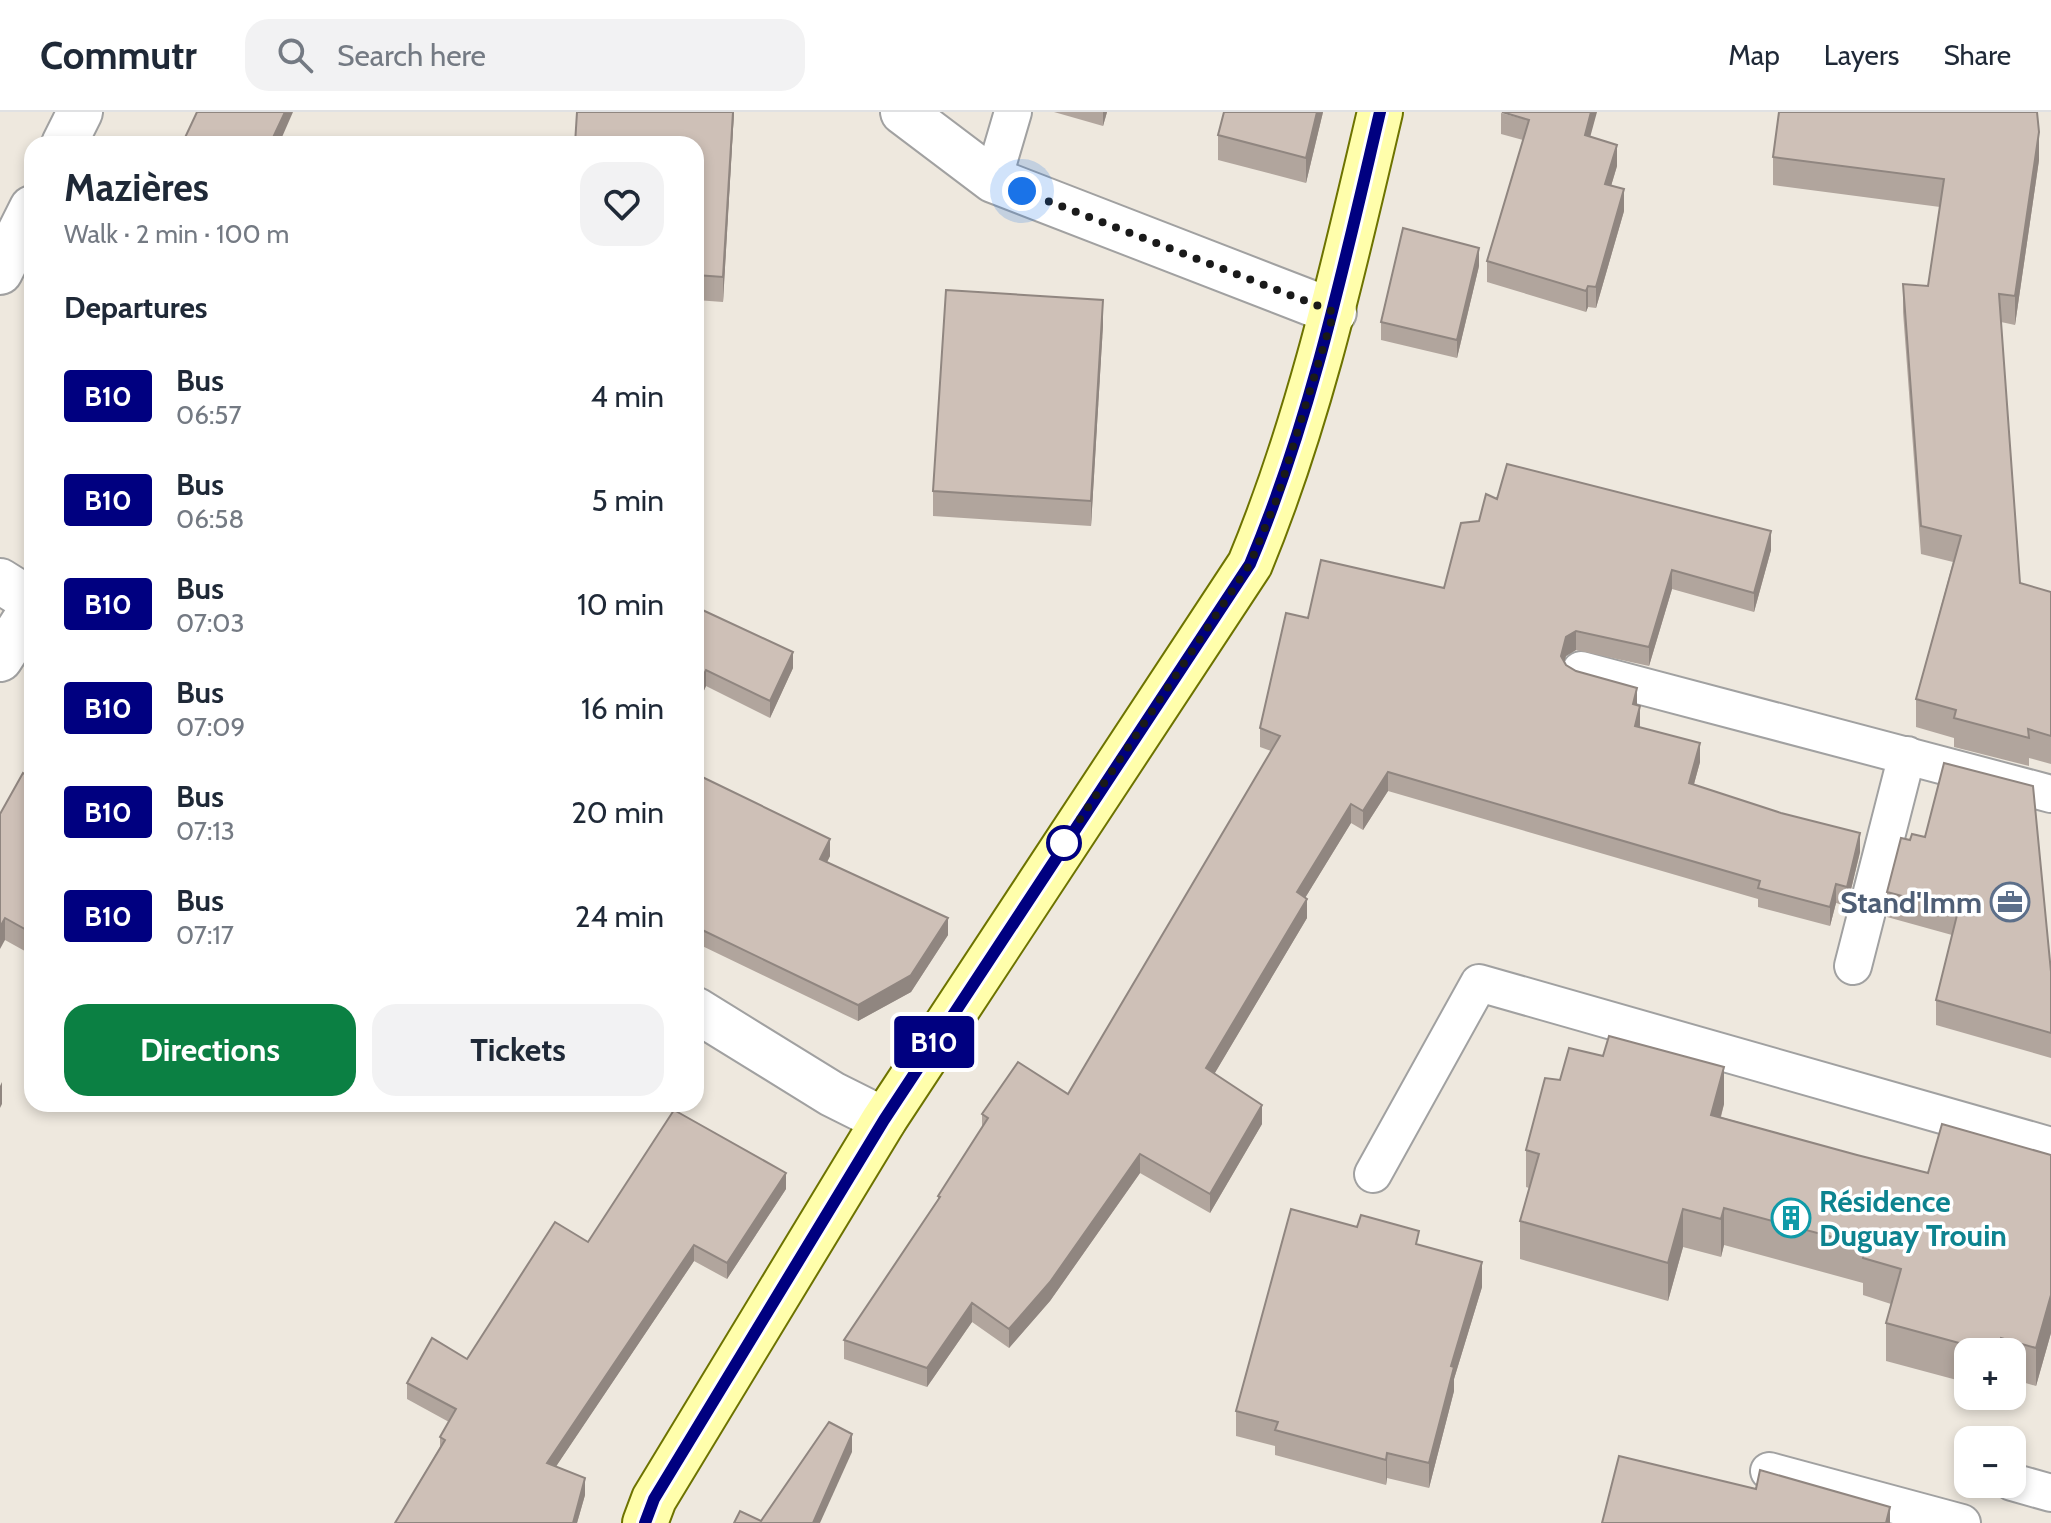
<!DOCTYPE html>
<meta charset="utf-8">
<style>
:root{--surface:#fff;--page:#f2f2f3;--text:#1f2937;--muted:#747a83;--line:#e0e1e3;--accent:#0b8043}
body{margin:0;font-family:Cabin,sans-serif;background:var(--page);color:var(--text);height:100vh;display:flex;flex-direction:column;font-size:30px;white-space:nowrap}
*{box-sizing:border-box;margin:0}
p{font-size:26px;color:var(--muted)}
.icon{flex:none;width:44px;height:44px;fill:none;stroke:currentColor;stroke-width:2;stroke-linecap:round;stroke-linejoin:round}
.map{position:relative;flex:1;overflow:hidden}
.drawer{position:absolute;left:24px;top:24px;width:680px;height:976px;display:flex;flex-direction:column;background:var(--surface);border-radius:24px;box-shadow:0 4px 12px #0003}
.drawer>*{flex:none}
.badge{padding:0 16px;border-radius:6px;font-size:28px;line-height:52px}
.tools{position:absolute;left:1954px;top:1226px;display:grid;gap:16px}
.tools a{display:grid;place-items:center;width:72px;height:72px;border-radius:16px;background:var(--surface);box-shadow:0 4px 12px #0003;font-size:40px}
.you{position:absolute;width:40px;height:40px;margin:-20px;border:6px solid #fff;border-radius:50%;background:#1a73e8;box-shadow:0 0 0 12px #1a73e833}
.map>.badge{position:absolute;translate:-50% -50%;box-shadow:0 0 0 4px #fff}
h2{padding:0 40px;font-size:30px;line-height:72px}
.round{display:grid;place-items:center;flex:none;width:84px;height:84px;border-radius:24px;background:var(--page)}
.overview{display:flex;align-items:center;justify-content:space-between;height:136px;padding:0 40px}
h1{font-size:38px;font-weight:700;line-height:60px}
.cta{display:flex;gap:16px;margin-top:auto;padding:16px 40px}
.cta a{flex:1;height:92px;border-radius:24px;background:var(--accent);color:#fff;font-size:32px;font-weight:700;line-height:92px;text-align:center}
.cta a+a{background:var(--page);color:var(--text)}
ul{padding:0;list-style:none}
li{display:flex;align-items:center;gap:24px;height:104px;padding:0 40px}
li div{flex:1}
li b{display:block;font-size:30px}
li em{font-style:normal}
li .badge{min-width:88px;font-weight:700;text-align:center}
header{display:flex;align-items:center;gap:48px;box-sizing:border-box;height:112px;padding:0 40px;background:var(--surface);border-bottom:2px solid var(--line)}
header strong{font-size:38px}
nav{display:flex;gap:44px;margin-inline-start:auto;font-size:28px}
.search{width:560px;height:72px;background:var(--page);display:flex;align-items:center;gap:20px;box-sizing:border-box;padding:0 28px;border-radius:24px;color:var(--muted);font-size:30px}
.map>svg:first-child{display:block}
</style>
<header>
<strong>Commutr</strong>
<div class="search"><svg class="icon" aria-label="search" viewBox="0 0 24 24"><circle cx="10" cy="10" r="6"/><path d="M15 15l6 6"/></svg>Search here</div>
<nav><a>Map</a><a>Layers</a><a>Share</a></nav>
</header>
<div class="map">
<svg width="2051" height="1411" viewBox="0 0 2051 1411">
<rect width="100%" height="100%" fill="#eee8de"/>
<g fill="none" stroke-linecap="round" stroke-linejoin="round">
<defs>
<g id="lane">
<polyline points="993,68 1013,0"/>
<polyline points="1581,558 2051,682"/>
<polyline points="1853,854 1907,643"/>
<polyline points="1373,1062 1479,871 2051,1034"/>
<polyline points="1769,1359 1962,1411"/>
<polyline points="2012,1370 2051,1381"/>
</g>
<g id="street">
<polyline points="903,0 993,68 1334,200"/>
<polyline points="64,32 80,0"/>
<polyline points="0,160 32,96"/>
<polyline points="0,469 32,489"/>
<polyline points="0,547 32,497"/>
<polyline points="696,898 832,982 884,1008"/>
</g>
<path id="secondary" d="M645,1411L654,1387L884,1008L1250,452C1310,307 1344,153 1380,0"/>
</defs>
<use href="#lane" stroke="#a1a1a1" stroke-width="40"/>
<use href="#street" stroke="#a1a1a1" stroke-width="48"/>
<use href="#secondary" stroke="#6d7300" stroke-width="48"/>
<use href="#lane" stroke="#fff" stroke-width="36"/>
<use href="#street" stroke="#fff" stroke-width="44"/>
<use href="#secondary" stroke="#fffeab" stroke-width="44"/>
</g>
<g fill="#b1a59d">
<polygon points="577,0 734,0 723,190 696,188 696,32"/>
<polygon points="1054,0 1107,0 1103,14"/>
<polygon points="1224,0 1323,0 1306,71 1218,48 1218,23"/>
<polygon points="1501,1 1590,24 1617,54 1611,74 1624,99 1596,196 1588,195 1586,200 1487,170 1487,149 1523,28 1501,22"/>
<polygon points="1773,45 2039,48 2015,213 2001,210 2020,471 2051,480 2051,652 2029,646 2029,654 1954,635 1954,626 1916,615 1916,587 1953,450 1921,442 1903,200 1903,172 1928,174 1940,95 1773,73"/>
<polygon points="1479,154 1457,246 1381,228 1381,210"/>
<polygon points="1103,213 1091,414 933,404 933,379"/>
<polygon points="1497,387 1771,438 1754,500 1672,477 1649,554 1576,538 1566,544 1564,550 1566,553 1637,593 1640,615 1700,650 1694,672 1860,740 1847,794 1836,791 1830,814 1758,795 1758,787 1388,679 1363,718 1351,711 1305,786 1307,806 1214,962 1262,1012 1210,1101 1140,1061 1050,1189 1009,1236 972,1210 927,1275 844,1247 844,1228 938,1089 938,1084 982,1016 982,1002 1068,982 1271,639 1260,635 1260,616 1308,506 1444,476 1479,409"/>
<polygon points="696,495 793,556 770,606 706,574 696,596"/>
<polygon points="696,662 830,744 827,750 948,823 911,880 858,909 696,831"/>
<polygon points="32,667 32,843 5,828 0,702"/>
<polygon points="1901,726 2051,860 2051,946 1936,913 1936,888 1952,823 1887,805 1887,780"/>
<polygon points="1560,968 1724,992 1721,1005 1857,1043 1928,1061 2051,1043 2051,1221 2036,1274 2012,1267 2012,1240 1968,1240 1968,1271 1886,1249 1886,1211 1891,1192 1863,1183 1863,1171 1724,1133 1721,1145 1683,1135 1668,1189 1520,1147 1520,1109 1529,1076 1526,1075 1526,1038"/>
<polygon points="786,1077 727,1167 694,1149 556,1354 585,1383 577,1411 395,1411 440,1335 440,1325 449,1310 407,1287 407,1271 467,1247 588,1130"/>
<polygon points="1419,1132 1482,1175 1454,1267 1454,1279 1429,1376 1387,1366 1386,1373 1275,1343 1275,1334 1236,1324 1236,1299"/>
</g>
<g fill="#908680">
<polygon points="285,0 293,0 279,32 270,32"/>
<polygon points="733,0 734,0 723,190 723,165"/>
<polygon points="1103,0 1107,0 1103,14"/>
<polygon points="1317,0 1323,0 1306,71 1306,46"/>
<polygon points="1591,0 1597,0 1585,44 1585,23"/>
<polygon points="2039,20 2039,48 2015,213 2015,184"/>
<polygon points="1617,33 1617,54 1605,94 1605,72"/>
<polygon points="1624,77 1624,99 1596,196 1596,175"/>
<polygon points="1479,136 1479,154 1457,246 1457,228"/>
<polygon points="1588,174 1588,195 1586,200 1586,179"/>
<polygon points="1103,188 1103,213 1091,414 1091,389"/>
<polygon points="1771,419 1771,438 1754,500 1754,481"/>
<polygon points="1672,458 1672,477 1649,554 1649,535"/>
<polygon points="1576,519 1576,538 1566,544 1561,563 1561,544 1566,525"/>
<polygon points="793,540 793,556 770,606 770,589"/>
<polygon points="706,558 706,574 696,596 696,579"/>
<polygon points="1637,576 1637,595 1633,592"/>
<polygon points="1640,594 1640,613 1635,633 1635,614"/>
<polygon points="1700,631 1700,650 1689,690 1689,671"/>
<polygon points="1388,660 1388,679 1363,718 1363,699"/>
<polygon points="1351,692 1351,711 1297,799 1297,780"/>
<polygon points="1860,721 1860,740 1847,794 1847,775"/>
<polygon points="830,727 830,744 820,764 820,747"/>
<polygon points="1836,772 1836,791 1830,814 1830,795"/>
<polygon points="1307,787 1307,806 1206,976 1206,956"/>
<polygon points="5,806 5,828 0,837 0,815"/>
<polygon points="948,806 948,823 911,880 858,909 858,893"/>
<polygon points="1724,955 1724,992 1711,1040 1711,1003"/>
<polygon points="2,970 2,992 0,996 0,974"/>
<polygon points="1262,993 1262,1012 1210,1101 1210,1082"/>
<polygon points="1140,1042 1140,1061 1050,1189 1009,1236 1009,1217"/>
<polygon points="786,1061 786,1077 727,1167 727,1151"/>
<polygon points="1724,1096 1724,1133 1721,1145 1721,1107"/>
<polygon points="1683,1097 1683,1135 1668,1189 1668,1151"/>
<polygon points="694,1133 694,1149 547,1368 547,1351"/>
<polygon points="1482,1150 1482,1175 1454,1267 1454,1279 1429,1376 1429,1351 1451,1254"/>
<polygon points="2051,1183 2051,1221 2036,1274 2036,1236"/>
<polygon points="972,1191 972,1210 927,1275 927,1256"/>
<polygon points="852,1322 852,1340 820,1411 813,1411"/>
<polygon points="1387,1341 1387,1366 1386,1373 1386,1348"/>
<polygon points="585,1366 585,1383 577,1411 573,1411"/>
<polygon points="1890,1395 1890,1411 1886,1411"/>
</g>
<g fill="#cec0b7" stroke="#908680" stroke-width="2">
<polygon points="197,0 285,0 270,32 182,32"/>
<polygon points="577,0 733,0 723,165 696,163 696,32 575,32"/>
<polygon points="1224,0 1317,0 1306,46 1218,23"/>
<polygon points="1502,0 1591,0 1585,23 1617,33 1605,72 1624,77 1596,175 1588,174 1586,179 1487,149 1529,8"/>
<polygon points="1779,0 2037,0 2039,20 2015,184 1999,182 2020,471 2051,480 2051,624 2028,617 2029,626 1954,606 1956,598 1916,587 1961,424 1921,414 1903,172 1928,174 1944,67 1773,45"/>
<polygon points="1403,116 1479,136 1457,228 1381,210"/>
<polygon points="946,178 1103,188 1091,389 933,379"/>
<polygon points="1507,352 1771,419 1754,481 1672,458 1649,535 1576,519 1566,525 1561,544 1566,553 1576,559 1637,576 1633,592 1640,594 1635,614 1700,631 1689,671 1781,701 1860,721 1847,775 1836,772 1830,795 1758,776 1760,769 1388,660 1363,699 1351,692 1297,780 1307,787 1206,956 1262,993 1210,1082 1140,1042 1050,1170 1009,1217 972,1191 927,1256 844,1228 940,1085 938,1084 988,1006 982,1002 1018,950 1068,982 1280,624 1260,616 1286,501 1308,506 1321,448 1444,476 1461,411 1479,409 1486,382 1497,387"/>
<polygon points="696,495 793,540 770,589 706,558 696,579"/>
<polygon points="1944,651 2033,674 2051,860 2051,921 1936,888 1958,799 1887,780 1901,726 1910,728 1912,722 1925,725"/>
<polygon points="23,661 32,667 32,821 5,806 0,815 0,702"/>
<polygon points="696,662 830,727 820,747 948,806 911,863 858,893 696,815"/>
<polygon points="1609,924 1724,955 1711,1003 1857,1043 1928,1061 1942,1012 2051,1043 2051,1183 2036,1236 2001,1226 1998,1240 1992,1240 1886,1211 1901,1157 1863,1146 1866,1134 1724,1096 1721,1107 1683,1097 1668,1151 1520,1109 1539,1042 1526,1038 1545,966 1560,968 1569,936 1603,944"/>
<polygon points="674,998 786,1061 727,1151 694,1133 547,1351 585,1366 573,1411 395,1411 445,1328 440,1325 456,1297 407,1271 432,1226 467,1247 555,1110 588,1130"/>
<polygon points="1291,1097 1357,1115 1361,1103 1419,1119 1416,1132 1482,1150 1451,1254 1454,1255 1429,1351 1387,1341 1386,1348 1275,1318 1278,1310 1236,1299"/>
<polygon points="829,1310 852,1322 813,1411 734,1411 740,1399 761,1409"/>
<polygon points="1619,1344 1756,1377 1760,1358 1890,1395 1886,1411 1602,1411"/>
</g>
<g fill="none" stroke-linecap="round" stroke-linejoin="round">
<defs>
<path id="line" d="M645,1411L654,1387L884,1008L1250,452C1311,307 1344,153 1380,0"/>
</defs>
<use href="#line" stroke="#fff" stroke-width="18"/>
<use href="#line" stroke="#000080" stroke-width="12"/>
<polyline stroke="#1a1a1a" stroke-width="8" stroke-dasharray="0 14.4" points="1022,79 1334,200 1278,384 1250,452 1057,742 1064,731"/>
</g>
<defs>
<symbol id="office-ring" viewBox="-11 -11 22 22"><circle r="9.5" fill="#fff" stroke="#5c6f8a" stroke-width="1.5"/><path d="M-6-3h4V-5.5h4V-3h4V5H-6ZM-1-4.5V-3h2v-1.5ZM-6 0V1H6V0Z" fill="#5c6f8a"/></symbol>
<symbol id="building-ring" viewBox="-11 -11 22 22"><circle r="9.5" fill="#fff" stroke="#0f9aa8" stroke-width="1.5"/><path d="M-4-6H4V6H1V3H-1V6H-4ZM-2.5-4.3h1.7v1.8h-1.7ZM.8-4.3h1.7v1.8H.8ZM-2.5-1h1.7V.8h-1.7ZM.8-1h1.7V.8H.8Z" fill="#0f9aa8"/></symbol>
</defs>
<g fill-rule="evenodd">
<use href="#office-ring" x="1988" y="768" width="44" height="44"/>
<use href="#building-ring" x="1769" y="1084" width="44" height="44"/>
</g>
<circle fill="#fff" stroke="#000080" stroke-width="4" cx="1064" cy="731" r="16"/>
<g text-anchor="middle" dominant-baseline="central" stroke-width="7" stroke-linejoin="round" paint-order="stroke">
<g font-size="30" font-weight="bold" fill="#4e5e75" stroke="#fff" text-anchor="end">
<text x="1982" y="790">Stand'Imm</text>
</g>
<g font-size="30" font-weight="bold" fill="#0d838f" stroke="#fff" text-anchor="start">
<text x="1819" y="1089">Résidence<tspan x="1819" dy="34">Duguay Trouin</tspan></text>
</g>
</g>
</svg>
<div class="tools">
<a>+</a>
<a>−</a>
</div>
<div class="you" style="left:1022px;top:79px"></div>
<b class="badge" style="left:934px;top:930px;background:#000080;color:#fff">B10</b>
<section class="drawer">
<div class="overview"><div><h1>Mazières</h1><p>Walk · 2 min · 100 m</p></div><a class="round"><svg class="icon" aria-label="heart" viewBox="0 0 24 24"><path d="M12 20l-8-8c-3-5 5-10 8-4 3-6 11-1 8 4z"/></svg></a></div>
<h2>Departures</h2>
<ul>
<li><span class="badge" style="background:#000080;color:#fff">B10</span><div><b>Bus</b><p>06:57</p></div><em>4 min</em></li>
<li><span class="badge" style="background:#000080;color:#fff">B10</span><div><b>Bus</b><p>06:58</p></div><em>5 min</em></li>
<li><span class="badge" style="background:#000080;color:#fff">B10</span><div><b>Bus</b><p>07:03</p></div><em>10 min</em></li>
<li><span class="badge" style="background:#000080;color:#fff">B10</span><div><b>Bus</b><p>07:09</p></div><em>16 min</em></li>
<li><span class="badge" style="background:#000080;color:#fff">B10</span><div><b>Bus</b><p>07:13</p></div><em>20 min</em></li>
<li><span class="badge" style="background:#000080;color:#fff">B10</span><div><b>Bus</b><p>07:17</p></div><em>24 min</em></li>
</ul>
<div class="cta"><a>Directions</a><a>Tickets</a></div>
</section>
</div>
